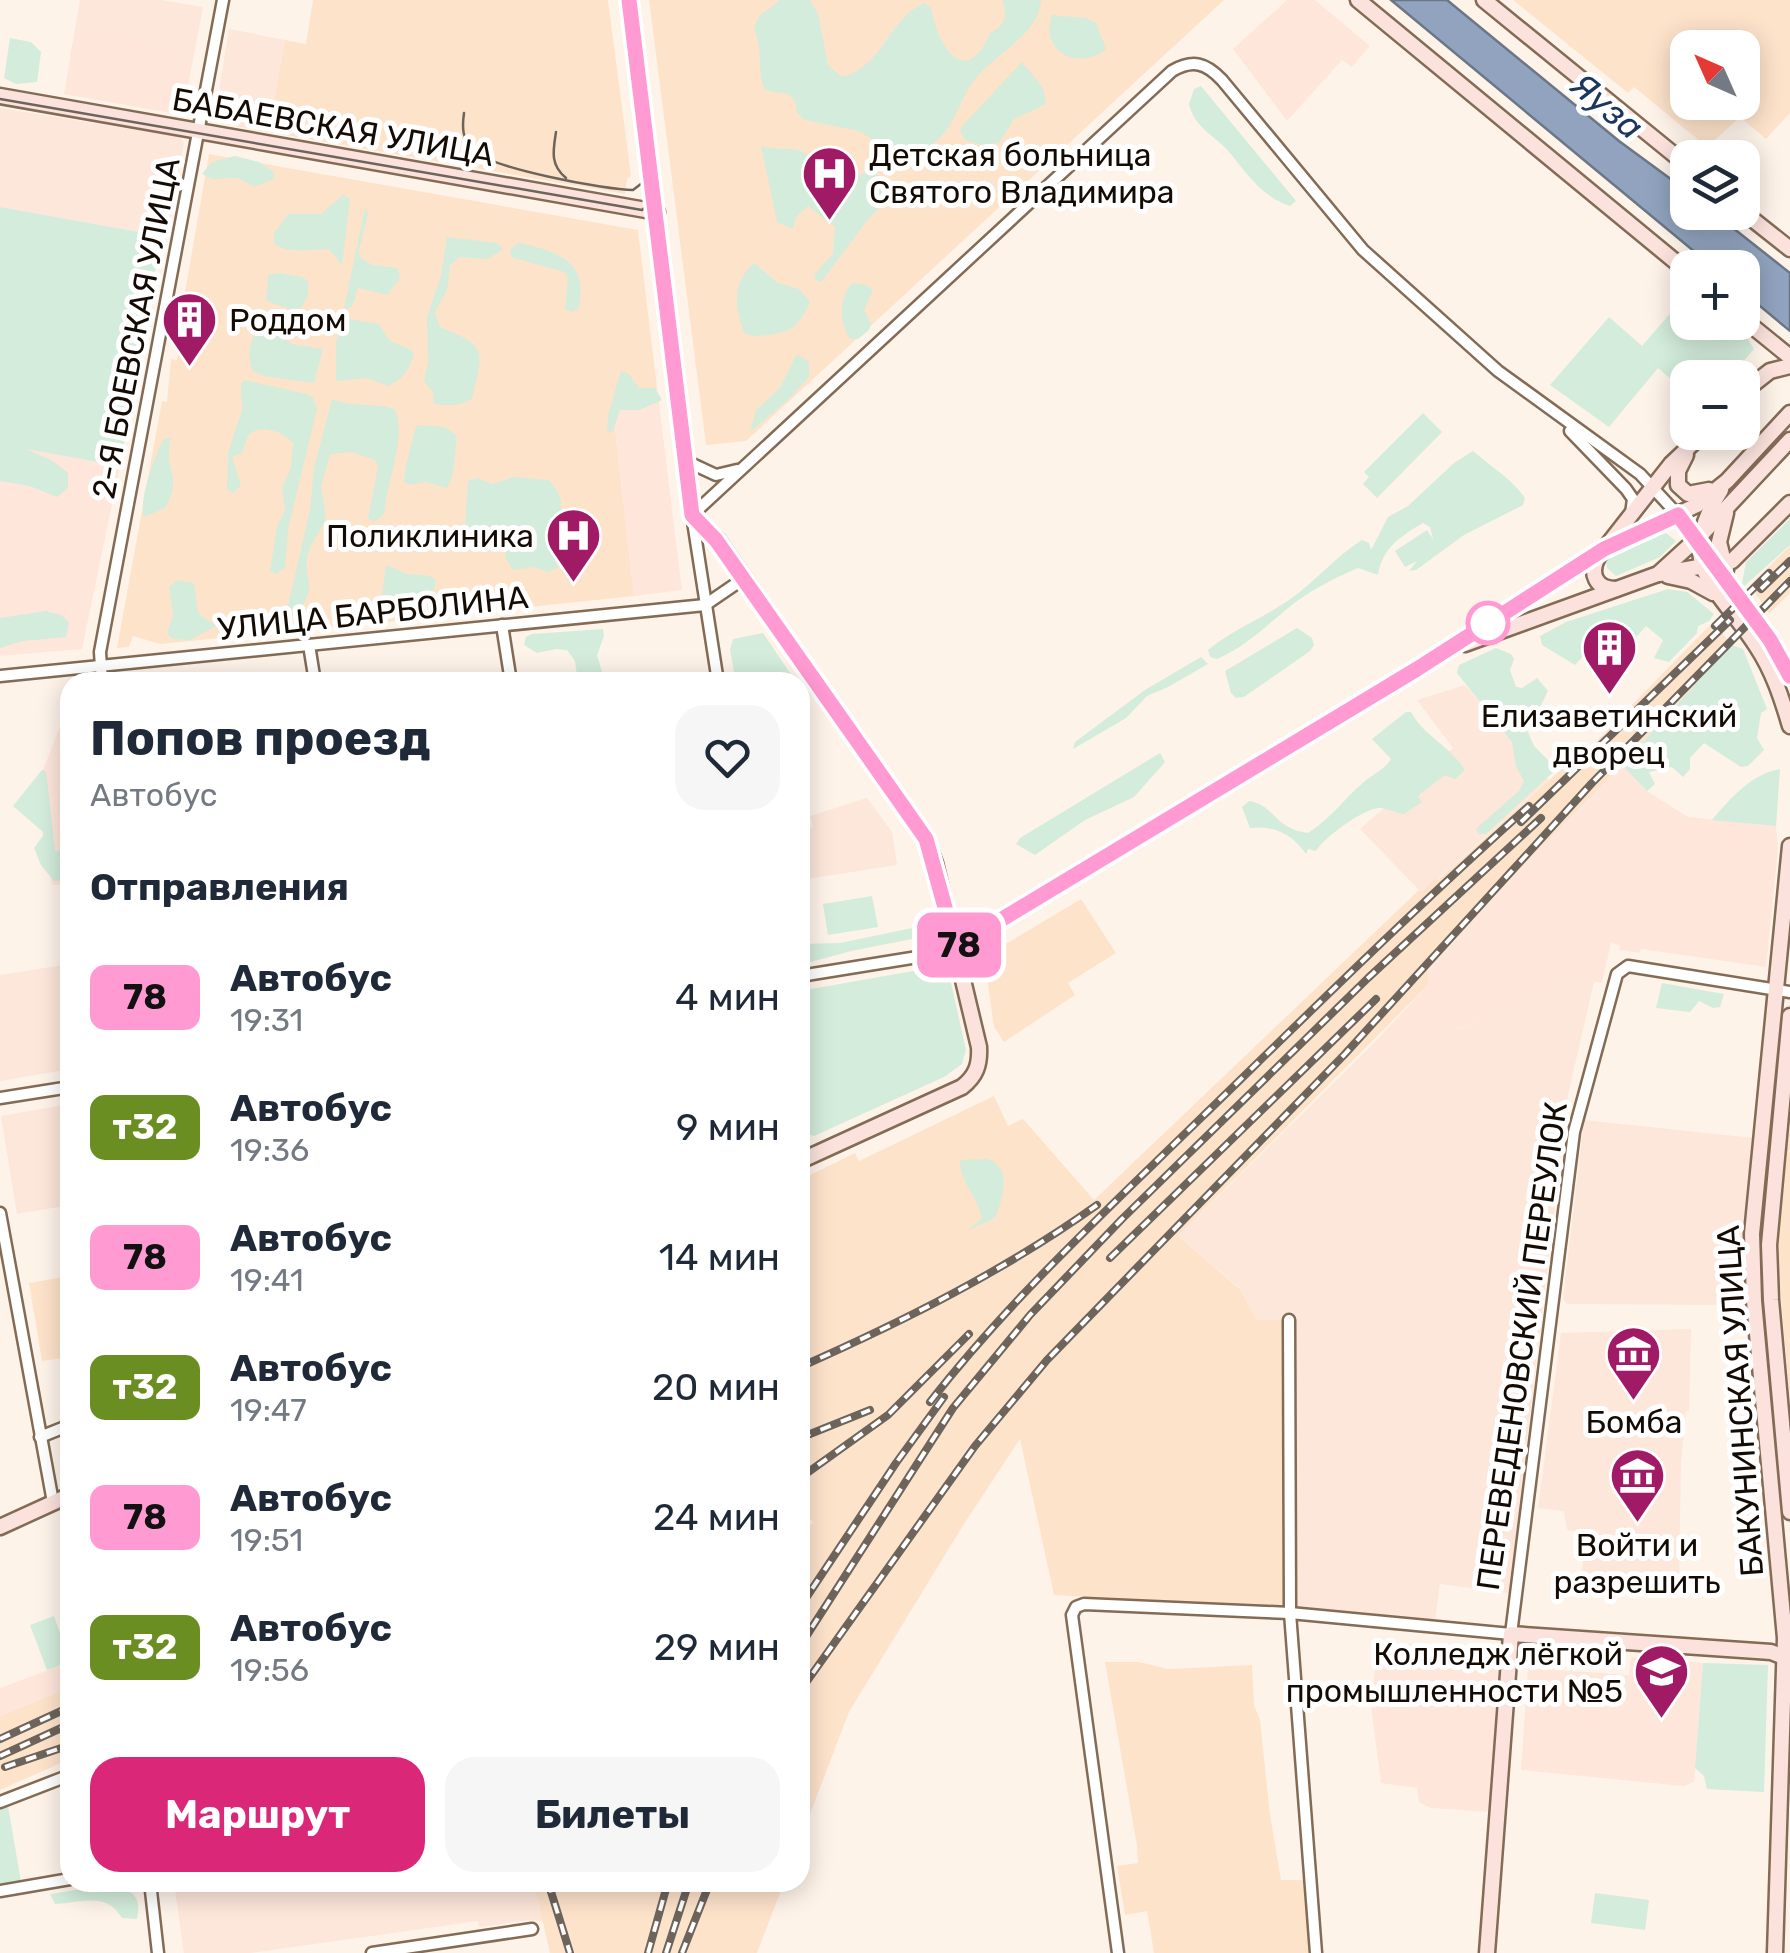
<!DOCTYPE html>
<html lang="ru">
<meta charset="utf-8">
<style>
:root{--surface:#fff;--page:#f6f6f7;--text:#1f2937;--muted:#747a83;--accent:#db2777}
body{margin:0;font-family:Rubik,sans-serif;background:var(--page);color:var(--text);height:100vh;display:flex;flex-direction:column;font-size:38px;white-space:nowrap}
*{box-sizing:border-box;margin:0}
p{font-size:32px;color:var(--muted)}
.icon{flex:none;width:55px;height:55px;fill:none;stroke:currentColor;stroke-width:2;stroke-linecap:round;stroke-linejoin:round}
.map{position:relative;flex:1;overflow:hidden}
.panel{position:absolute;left:60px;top:672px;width:750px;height:1220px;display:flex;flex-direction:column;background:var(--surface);border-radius:30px;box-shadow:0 5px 25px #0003}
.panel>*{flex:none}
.badge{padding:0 20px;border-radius:15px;font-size:35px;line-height:65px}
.needle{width:65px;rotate:315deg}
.buttons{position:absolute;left:1670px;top:30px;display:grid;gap:20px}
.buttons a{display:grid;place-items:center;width:90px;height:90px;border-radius:20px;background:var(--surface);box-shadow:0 5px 25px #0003;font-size:50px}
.map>.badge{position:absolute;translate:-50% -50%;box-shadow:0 0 0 5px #fff}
h2{padding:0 30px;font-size:38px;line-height:90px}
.round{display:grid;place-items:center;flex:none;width:105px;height:105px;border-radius:30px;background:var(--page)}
.headline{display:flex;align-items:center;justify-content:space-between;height:170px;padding:0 30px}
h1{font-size:48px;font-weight:700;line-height:75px}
.button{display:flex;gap:20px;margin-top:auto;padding:20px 30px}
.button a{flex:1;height:115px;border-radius:30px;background:var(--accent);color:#fff;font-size:40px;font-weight:700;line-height:115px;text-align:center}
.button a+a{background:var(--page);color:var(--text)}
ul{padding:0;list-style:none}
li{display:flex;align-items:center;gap:30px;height:130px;padding:0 30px}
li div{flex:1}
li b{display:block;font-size:38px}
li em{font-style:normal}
li .badge{min-width:110px;font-weight:700;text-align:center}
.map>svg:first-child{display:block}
</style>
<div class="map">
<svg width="1790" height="1953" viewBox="0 0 1790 1953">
<rect width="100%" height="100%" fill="#fef3e9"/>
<g fill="#fde6da">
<polygon points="80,0 161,0 203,7 193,60 167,55 168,46 75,28"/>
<polygon points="229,29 285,40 268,132 214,122"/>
<polygon points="0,108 180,137 184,143 167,237 0,207"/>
<polygon points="1465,685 1549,780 1422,893 1360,829 1453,748 1417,700"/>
<polygon points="867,798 892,832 897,865 800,880 800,830 813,827 810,816"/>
<polygon points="70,964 70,1069 0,1081 0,975"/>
<polygon points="1568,976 1594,982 1568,1095 1509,1593 1440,1584 1435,1621 1295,1609 1295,1320 1256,1321 1241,1289 1178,1236 1372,1045 1386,1057 1404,1039 1413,1047 1456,1026 1459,1030"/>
<polygon points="64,1105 70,1143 70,1205 17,1214 1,1116"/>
<polygon points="1584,1120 1753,1138 1746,1214 1748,1305 1567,1304 1563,1299"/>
<polygon points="1691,1329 1689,1411 1686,1411 1681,1463 1679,1583 1641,1580 1639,1593 1580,1586 1583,1561 1574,1560 1578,1532 1567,1530 1564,1511 1538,1508 1561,1333"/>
<polygon points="174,1883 534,1883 544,1922 530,1920 479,1927 478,1921 250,1953 184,1953"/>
</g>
<g fill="#fee3cb" fill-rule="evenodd">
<polygon points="313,0 608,0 631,176 627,179 625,194 268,132 285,40 306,44"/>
<polygon points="649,0 1224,0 746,441 706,445"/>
<path d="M1513,0H1790V113L1766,139L1740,117L1707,147L1634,87L1628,93ZM1688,48H1742V102H1688Z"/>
<polygon points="209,154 638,230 659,404 613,410 634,596 500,610 499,607 487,609 487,612 160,644 133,636 129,647 117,648 162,401 167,402 171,359 177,360 182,333 178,332"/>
<polygon points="1790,546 1790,593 1769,614 1750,585"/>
<polygon points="1714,621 1731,645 1622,765 1469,922 1428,969 1428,985 1178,1236 1241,1290 1256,1320 1284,1320 1284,1609 1054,1595 1020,1439 964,1524 849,1712 800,1840 800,1538 813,1522 800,1509 800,1180 855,1153 859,1161 994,1096 1008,1126 1023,1119 1094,1200 1419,890 1422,892 1435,878 1438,880 1584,749 1588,750"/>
<polygon points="1081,899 1116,953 1068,983 1075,995 1004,1042 994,1027 985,964 1004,945"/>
<polygon points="1790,1099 1790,1404 1778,1262 1778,1224"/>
<polygon points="70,1276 70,1357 42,1361 29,1283"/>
<polygon points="1105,1662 1139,1662 1168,1669 1252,1665 1254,1705 1260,1720 1270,1815 1281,1880 1304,1880 1309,1953 1154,1953 1147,1911 1125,1915 1117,1866 1138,1863 1137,1846"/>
<polygon points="70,1687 70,1759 0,1790 0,1716"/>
<polygon points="534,1883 534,1882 784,1883 757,1953 550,1953"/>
</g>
<g fill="#fee6db">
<polygon points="1287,0 1315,0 1370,46 1352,67 1342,60 1287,121 1233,49"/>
<polygon points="75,28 168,46 167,55 193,60 182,115 64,94"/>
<polygon points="659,404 682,590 634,596 613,410"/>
<polygon points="0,444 120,466 82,649 0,656"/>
<polygon points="70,700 70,884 52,885 43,826 26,815"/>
<polygon points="1622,765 1647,791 1688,817 1776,826 1778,848 1766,967 1641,949 1640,953 1619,950 1620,945 1611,943 1602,983 1568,977 1458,1030 1456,1026 1412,1048 1403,1040 1386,1058 1372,1045 1428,985 1428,969 1469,922"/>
<polygon points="1378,1642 1503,1651 1491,1812 1431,1808 1419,1802 1417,1788 1381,1783 1371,1706"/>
<polygon points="1631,1657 1703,1663 1694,1782 1684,1786 1521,1770 1528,1668 1629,1675"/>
<polygon points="70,1662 70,1687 0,1716 0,1688"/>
</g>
<g fill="#d3ecdb">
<path d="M780,0H810L818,14L828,65L842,77C883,67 888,19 924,3L931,8C938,47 966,90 990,33C1005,26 1008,15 1002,0H1041C1041,34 989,57 972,83C954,110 954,135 922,150L878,143L859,131L805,120L797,113L795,101L788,94L765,90C756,70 764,52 754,28L759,16Z"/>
<path d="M1052,15L1086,18L1096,23L1106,49C1078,72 1039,51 1052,15Z"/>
<polygon points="10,38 31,42 41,52 37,82 16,84 4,78"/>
<polygon points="1022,62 1043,88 1046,104 1014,119 999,143 982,145 965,140 960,131 962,126"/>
<path d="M1201,86L1296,201L1290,206C1261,196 1248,175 1230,153C1216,136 1194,128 1189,104L1194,89Z"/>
<path d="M761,146C787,154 811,138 814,176L822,182L839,185C860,171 885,162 889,198L869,218L821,282L816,280L814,274L833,254L835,227L808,206L795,218L793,229L777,222Z"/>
<polygon points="235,156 259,162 274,172 274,179 254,187 238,178 212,179 202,174 212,162"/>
<path d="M343,195L350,198L342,265L330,250C309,248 293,255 274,244V233L288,214H321Z"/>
<polygon points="0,207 161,236 120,466 26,449 51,460 68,473 68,488 57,497 30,486 0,481"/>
<polygon points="365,208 368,214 359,250 360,257 372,265 398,268 400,278 387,295 358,288 353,305 347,309 344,308"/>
<path d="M447,237L497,243L503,249L488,259L459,257L450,265L447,290L435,312L440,327C487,346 484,349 472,398C464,406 445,407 434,403L433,392L424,381L428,363L427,318L441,275Z"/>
<path d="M518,243C557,250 591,263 578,309L571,312L565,308L568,278L564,272L511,257L510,250Z"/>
<path d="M754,263L778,283L799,289L810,301C801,324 792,332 768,335C758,336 753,337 744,333C735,307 731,283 754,263Z"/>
<polygon points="279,273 302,277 308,281 308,296 301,308 290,309 266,301 268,275"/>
<path d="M852,283L867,285L873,290L864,310L871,323L869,330L858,339H850C839,321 838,301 852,283Z"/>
<polygon points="1687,294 1688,322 1730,323 1745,335 1754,349 1730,377 1688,378 1687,393 1658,368 1609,427 1550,385 1609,317 1642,346"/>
<path d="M343,318L379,324L389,340L411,350L414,353C410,369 403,379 388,386L368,378L336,381V342Z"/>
<path d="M260,326L268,327L292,344L323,349L314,383L263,376L253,371C246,358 250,337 260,326Z"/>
<polygon points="797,354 809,362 809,377 789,399 750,432 756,410 779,389"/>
<polygon points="621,371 628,373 639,388 655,388 662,400 639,410 620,410 613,430 607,434 608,415"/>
<path d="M245,380L307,394L313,398L317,409L288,529L285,568L276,574L270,571L277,527L285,510L282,488L291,467L293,443C285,433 259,422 248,436C247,438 243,450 243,452L232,457L241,486L233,493L227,489L228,452L242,410L241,383Z"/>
<path d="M332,399C356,408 372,402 394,409C409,433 385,484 385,513L374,522L368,518L378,467L375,460L352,452L330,454L321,486L326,516C322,532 308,543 307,561C305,583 316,582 302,607L291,610L288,605L310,510L314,468Z"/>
<polygon points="1423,413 1442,432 1377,498 1363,484 1369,477 1364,472"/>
<path d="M417,425L445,427L457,436L453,474L447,488L426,482L410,485L404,482C403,475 414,431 417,425Z"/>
<path d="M165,438L171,439C162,473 184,473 165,508L144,517C138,503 155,452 165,438Z"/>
<path d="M1473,451C1491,467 1511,478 1525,498L1523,505L1464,535L1416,570L1409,571L1417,561L1405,567L1395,551L1427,530L1433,539L1430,527L1423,523C1401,536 1382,548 1378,575L1358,568C1334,578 1309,591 1288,608C1265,627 1245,647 1217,659L1210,657L1208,650C1232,630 1263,618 1289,600C1315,582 1335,557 1362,540L1369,543L1371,550L1388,517L1408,506L1454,463Z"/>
<path d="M513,477L548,480C575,502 553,537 558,568L548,572L534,567L513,570L505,557L509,535C498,523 484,528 470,531L465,528L468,481L478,478L492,484Z"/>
<polygon points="1790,519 1790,545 1741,589 1746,562"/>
<polygon points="1666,533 1676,541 1660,557 1616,576 1607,568 1605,554 1648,535"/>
<path d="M386,566C396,566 398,572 407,574C418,576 426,572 436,580L434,590L425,597L381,602Z"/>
<polygon points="178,580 194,583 198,613 216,626 190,640 172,639 167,633 173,615 169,587"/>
<polygon points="1668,589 1687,592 1714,614 1709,621 1698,626 1697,633 1669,662 1654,658 1663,640 1646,626 1629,645 1598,639 1575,665 1542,645 1540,636 1566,622"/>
<polygon points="46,611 61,615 69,622 66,637 23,641 0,648 0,618"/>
<polygon points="1297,628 1312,638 1314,645 1310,651 1244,697 1236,698 1231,693 1225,671"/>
<polygon points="603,629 604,636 597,655 605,682 578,682 575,661 567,650 556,649 537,653 524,645 526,637 532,634"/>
<polygon points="763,633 796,682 736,682 730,650 733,639"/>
<polygon points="1731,645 1743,649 1767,709 1761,713 1757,738 1764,750 1748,766 1741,767 1704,743 1690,758 1690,769 1683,777 1672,767 1649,772 1655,784 1647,791 1622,765"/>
<polygon points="1496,648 1511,654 1514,659 1510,670 1516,687 1522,688 1537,678 1548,691 1538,711 1525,725 1534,746 1551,763 1567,747 1572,747 1574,753 1486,834 1480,834 1476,830 1479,826 1519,791 1524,781 1516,766 1512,742 1457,673 1459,665"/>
<polygon points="1201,657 1208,664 1168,687 1147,696 1126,718 1073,749 1075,742 1145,690"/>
<path d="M1406,712H1411C1424,736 1449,745 1465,770L1455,779L1445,775L1420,794L1418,797L1422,802L1404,814C1396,813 1385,807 1379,808C1363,809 1323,838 1316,851L1308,849L1306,854C1292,834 1273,825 1250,828L1242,807L1249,801C1275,805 1273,828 1308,833C1330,819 1345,798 1365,781C1375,773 1384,770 1391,759L1372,739Z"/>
<polygon points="1160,753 1165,762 1134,797 1085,820 1035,855 1016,844 1020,838"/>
<path d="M1780,769L1776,826L1712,820C1730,799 1751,774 1780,769Z"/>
<polygon points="42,770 46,771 55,851 70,850 70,879 54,881 41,865 34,848 43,836 43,832 13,806"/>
<polygon points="872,896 878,927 828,935 823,904"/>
<polygon points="917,927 922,929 917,938 851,951 800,965 800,944 840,943"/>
<polygon points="947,965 966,1050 962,1064 944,1077 814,1136 806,1133 800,1090 800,991"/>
<polygon points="1662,983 1724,994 1720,1007 1713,1008 1699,1001 1690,1012 1656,1008"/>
<path d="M988,1159C1013,1169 1003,1198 995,1218L967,1231L982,1218C977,1196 959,1180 960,1160Z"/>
<polygon points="54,1616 70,1662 47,1670 30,1625"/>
<polygon points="1703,1663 1768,1665 1764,1792 1707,1789 1704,1776 1695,1768"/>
<polygon points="8,1806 21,1882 0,1886 0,1809"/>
<path d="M102,1886C125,1887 144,1891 137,1919L122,1918C106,1891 81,1903 55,1904L50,1894Z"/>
<polygon points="1595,1893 1649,1900 1645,1930 1591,1923"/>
</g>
<polygon fill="#91a3be" stroke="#6c7686" stroke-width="2.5" points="1391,0 1447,0 1619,141 1687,191 1688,212 1714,213 1790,273 1790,331 1743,292 1742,268 1713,267"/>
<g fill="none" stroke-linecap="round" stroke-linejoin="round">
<defs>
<g id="street">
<polyline points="1570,431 1626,489 1633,499 1631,514"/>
<polyline points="686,461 716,475 737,470"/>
<polyline points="502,625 511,682"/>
<polyline points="309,645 315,682"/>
<polyline points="0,676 705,605 743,579"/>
<polyline points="102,682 100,652 223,0"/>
<path d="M718,682L692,515L1172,71C1193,59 1206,63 1222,80L1363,250L1498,371L1640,474L1678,515"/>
<polyline points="800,976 930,955 956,947"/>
<polyline points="0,1098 70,1087"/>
<polyline points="0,1213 53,1502"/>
<polyline points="1289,1320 1290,1613 1316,1953"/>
<polyline points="40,1437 70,1425"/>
<polyline points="0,1802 70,1775"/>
<polyline points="150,1882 158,1953"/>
<polyline points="0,1891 70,1879"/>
<polyline points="372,1953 532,1929"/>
<polyline points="1118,1953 1072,1615 1076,1607 1084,1604 1290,1613 1511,1634 1574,1132 1617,974 1628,966 1790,992"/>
</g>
<g id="secondary">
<path d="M629,0L692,515L717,539L926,839L935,863L979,1047C980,1065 976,1076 962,1087L800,1161"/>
<polyline points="1358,0 1688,272"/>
<polyline points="1484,0 1688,166"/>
<polyline points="0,96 657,212"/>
<polyline points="1742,211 1790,249"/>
<polyline points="1742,318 1790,357"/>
<polyline points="1742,393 1770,371 1790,366"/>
<polyline points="1686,455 1678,471 1678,485 1688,494 1709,490"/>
<path d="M1721,490C1672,568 1719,587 1757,647C1773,671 1782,699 1790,726"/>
<polyline points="1678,515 1770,641 1790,676"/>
<polyline points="1726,570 1719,542 1726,513"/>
<polyline points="1659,574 1732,561 1790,503"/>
<polyline points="1668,576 1691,581 1713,593"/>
<path d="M1616,589C1596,589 1589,574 1598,557L1671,464L1705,432"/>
<polyline points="1465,644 1658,574 1702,534 1790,440"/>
<polyline points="956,947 1417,669 1604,549 1697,505 1727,481 1790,413"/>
<polyline points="1790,1016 1769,1245 1771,1300 1790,1512"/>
<polyline points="0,1527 70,1495"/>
<polyline points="1487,1953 1511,1634 1771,1652 1789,1659"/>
<polyline points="1775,1953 1785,1638 1754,1301 1752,1234 1790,846"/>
</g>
</defs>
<use href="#street" stroke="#836b55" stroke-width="15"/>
<use href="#secondary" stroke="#836b55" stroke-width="19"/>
<use href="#street" stroke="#fff" stroke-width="10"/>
<use href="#secondary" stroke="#fbe2dd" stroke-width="14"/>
<g stroke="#6d645b" stroke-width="2.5">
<polyline points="0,99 642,210 656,198 657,184 633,0"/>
<path d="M464,113C462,127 462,139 473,150C489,168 606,190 633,190L646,180L652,160"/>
<path d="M556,132C553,151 550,165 566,178"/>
</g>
<defs>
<g id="rail">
<polyline points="1761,589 1790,561"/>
<polyline points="1715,626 1769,573"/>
<polyline points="1521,822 1730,620"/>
<polyline points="1110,1258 1376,999"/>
<path d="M800,1367C904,1321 1004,1271 1097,1205"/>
<path d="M930,1402C1011,1298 1109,1208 1203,1116C1311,1011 1417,906 1529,806"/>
<polyline points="800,1438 870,1410"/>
<polyline points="800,1478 888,1415 969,1334"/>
<polyline points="800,1607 896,1463 944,1397"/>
<polyline points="800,1646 953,1408 1030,1315 1122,1219 1368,978 1541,818"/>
<polyline points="800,1691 975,1446 1047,1360 1344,1055 1592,783 1790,581"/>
<polyline points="0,1739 70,1707"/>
<polyline points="0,1756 70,1724"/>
<polyline points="5,1767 70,1745"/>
<polyline points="548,1882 570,1953"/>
<polyline points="648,1953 668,1882"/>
<polyline points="666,1953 689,1882"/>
<polyline points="682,1953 710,1882"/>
</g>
</defs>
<use href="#rail" stroke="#6d645b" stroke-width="8"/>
<use href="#rail" stroke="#fff" stroke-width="4" stroke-dasharray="11" stroke-linecap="butt"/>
</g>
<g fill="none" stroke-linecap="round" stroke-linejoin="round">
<defs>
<polyline id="line" points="629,0 692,515 716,540 926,839 956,947 1417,669 1604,549 1678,515 1770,640 1790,676"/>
</defs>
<use href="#line" stroke="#fff" stroke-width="22"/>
<use href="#line" stroke="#ff9ad2" stroke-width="15"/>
</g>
<defs>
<symbol id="hospital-pin" viewBox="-11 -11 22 30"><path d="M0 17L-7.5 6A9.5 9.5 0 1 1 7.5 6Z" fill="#a11a66" stroke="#fff"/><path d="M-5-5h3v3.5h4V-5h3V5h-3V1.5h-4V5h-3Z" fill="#fff"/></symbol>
<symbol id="building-pin" viewBox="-11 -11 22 30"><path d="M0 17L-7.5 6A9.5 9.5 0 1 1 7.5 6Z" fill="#a11a66" stroke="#fff"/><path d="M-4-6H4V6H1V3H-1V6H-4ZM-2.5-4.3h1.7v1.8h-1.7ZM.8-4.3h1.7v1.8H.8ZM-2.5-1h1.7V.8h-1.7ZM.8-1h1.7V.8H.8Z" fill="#fff"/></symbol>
<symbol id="museum-pin" viewBox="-11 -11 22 30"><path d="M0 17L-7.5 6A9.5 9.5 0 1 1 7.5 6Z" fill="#a11a66" stroke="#fff"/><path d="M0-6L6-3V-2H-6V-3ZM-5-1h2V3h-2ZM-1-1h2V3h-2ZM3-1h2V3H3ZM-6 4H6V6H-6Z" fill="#fff"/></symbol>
<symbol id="university-pin" viewBox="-11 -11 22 30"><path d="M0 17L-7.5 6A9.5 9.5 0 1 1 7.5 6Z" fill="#a11a66" stroke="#fff"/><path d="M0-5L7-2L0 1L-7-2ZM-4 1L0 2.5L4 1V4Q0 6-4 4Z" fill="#fff"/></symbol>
</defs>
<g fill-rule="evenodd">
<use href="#hospital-pin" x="798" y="142" width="63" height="86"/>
<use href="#building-pin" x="158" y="288" width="63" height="86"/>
<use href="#hospital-pin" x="542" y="504" width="63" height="86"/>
<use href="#building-pin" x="1578" y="616" width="63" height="86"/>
<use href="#museum-pin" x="1602" y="1322" width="63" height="86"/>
<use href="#museum-pin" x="1606" y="1444" width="63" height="86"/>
<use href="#university-pin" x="1630" y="1640" width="63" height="86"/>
</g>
<circle fill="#fff" stroke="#ff9ad2" stroke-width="5" cx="1488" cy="623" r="20"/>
<g text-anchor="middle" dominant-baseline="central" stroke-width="10" stroke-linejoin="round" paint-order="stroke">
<g font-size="32" fill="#140c04" stroke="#fff">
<text transform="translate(333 127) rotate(10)">БАБАЕВСКАЯ УЛИЦА</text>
<text transform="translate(136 328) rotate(-79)">2-Я БОЕВСКАЯ УЛИЦА</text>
<text transform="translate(373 613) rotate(-6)">УЛИЦА БАРБОЛИНА</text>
<text transform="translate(1522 1346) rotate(-82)">ПЕРЕВЕДЕНОВСКИЙ ПЕРЕУЛОК</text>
<text transform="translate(1740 1401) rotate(-94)">БАКУНИНСКАЯ УЛИЦА</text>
</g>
<g font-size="32" fill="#140c04" stroke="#fff">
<text x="869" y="155" text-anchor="start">Детская больница<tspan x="869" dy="37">Святого Владимира</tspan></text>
<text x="229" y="320" text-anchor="start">Роддом</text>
<text x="534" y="536" text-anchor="end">Поликлиника</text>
<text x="1609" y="716">Елизаветинский<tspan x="1609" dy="37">дворец</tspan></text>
<text x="1634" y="1422">Бомба</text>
<text x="1637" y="1545">Войти и<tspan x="1637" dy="37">разрешить</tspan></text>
<text x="1623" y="1654" text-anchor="end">Колледж лёгкой<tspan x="1623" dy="37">промышленности №5</tspan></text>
</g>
<g font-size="35" font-style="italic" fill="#1d365d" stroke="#fff">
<text transform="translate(1607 106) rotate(40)">Яуза</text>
</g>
</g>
</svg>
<div class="buttons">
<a><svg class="needle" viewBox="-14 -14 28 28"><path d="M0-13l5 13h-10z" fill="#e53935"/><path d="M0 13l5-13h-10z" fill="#747a83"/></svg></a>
<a><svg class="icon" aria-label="layers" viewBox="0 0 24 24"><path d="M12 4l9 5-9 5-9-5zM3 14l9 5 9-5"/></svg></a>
<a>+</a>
<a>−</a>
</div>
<b class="badge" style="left:959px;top:945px;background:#ff9ad2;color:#111">78</b>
<section class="panel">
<div class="headline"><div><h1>Попов проезд</h1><p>Автобус</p></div><a class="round"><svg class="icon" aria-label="heart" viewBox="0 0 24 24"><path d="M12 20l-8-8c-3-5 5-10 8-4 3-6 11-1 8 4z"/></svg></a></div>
<h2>Отправления</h2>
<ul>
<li><span class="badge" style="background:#ff9ad2;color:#111">78</span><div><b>Автобус</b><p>19:31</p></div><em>4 мин</em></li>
<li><span class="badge" style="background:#6b8e23;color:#fff">т32</span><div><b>Автобус</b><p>19:36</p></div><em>9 мин</em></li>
<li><span class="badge" style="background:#ff9ad2;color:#111">78</span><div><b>Автобус</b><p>19:41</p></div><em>14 мин</em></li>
<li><span class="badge" style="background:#6b8e23;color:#fff">т32</span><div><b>Автобус</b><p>19:47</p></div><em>20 мин</em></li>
<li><span class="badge" style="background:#ff9ad2;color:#111">78</span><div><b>Автобус</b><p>19:51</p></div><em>24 мин</em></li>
<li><span class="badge" style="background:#6b8e23;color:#fff">т32</span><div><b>Автобус</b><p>19:56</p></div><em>29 мин</em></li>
</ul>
<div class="button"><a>Маршрут</a><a>Билеты</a></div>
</section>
</div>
